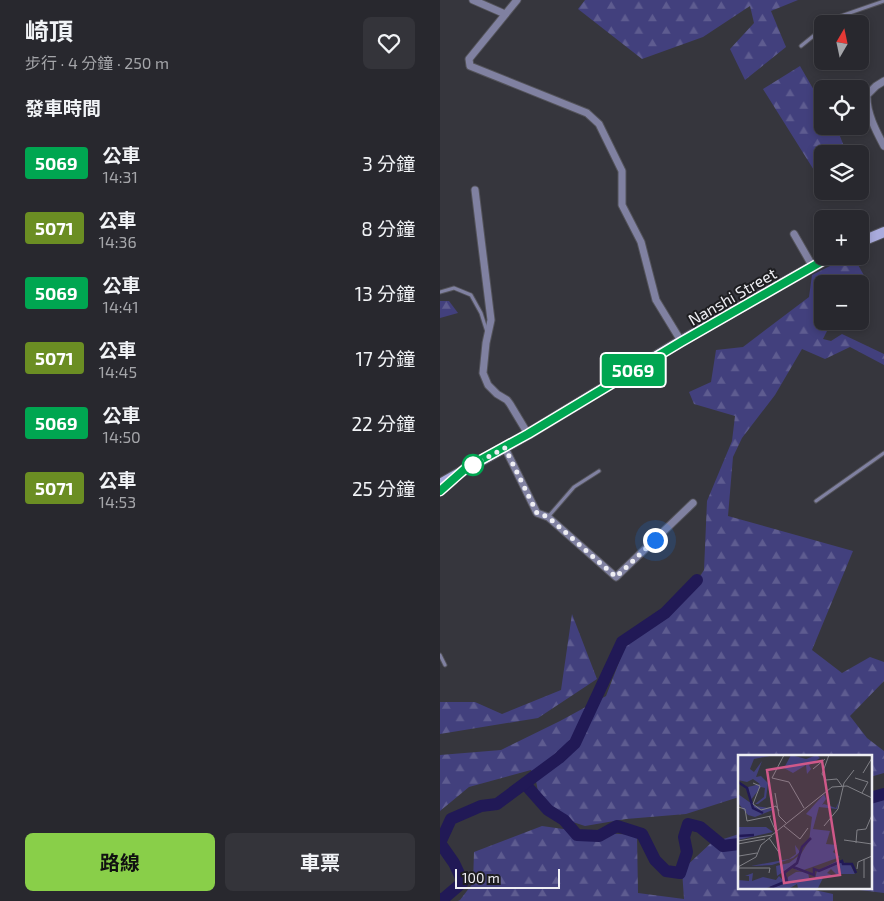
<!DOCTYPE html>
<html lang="zh-TW">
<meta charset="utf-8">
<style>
:root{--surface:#28282e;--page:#34343a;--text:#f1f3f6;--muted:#a5a6aa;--line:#44444a;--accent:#89cf49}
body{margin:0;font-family:"Exo 2","Noto Sans TC",sans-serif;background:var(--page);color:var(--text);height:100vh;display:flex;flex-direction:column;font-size:19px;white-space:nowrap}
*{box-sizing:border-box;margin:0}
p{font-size:16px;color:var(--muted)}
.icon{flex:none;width:28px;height:28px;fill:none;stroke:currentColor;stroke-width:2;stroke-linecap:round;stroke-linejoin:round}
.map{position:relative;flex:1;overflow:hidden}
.panel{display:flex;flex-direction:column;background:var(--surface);width:440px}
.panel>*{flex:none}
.badge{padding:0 10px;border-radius:4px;font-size:18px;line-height:32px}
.needle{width:32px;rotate:9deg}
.tools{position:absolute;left:374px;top:15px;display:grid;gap:10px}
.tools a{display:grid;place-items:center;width:55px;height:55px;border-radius:8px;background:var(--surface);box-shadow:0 2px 8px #0003,0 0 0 1px var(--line);font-size:25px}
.scale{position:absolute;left:15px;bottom:12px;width:105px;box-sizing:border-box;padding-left:5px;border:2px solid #eeeef3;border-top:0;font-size:14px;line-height:18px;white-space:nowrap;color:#eeeef3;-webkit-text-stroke:4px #1e1e21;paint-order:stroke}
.you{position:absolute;width:25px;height:25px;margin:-12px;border:4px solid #fff;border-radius:50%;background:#1a73e8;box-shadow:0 0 0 8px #1a73e833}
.map>.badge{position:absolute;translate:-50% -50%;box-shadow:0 0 0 2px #fff}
h2{padding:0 25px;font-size:19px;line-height:45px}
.round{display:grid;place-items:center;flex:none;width:52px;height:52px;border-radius:8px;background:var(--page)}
.headline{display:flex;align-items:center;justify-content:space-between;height:85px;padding:0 25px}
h1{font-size:24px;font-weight:700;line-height:38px}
.button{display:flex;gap:10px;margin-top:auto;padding:10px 25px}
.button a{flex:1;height:58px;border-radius:8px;background:var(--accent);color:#111;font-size:20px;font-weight:700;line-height:58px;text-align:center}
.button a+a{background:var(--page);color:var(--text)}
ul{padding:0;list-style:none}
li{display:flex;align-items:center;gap:15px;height:65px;padding:0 25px}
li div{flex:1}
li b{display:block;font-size:19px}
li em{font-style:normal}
li .badge{min-width:55px;font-weight:700;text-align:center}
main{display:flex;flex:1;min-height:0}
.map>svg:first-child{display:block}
</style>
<main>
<section class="panel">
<div class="headline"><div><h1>崎頂</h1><p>步行 · 4 分鐘 · 250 m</p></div><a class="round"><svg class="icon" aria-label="heart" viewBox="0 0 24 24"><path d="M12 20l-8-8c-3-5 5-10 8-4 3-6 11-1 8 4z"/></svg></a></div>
<h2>發車時間</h2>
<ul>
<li><span class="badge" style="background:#00a651;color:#fff">5069</span><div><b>公車</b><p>14:31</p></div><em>3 分鐘</em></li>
<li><span class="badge" style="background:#6b8e23;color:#fff">5071</span><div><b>公車</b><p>14:36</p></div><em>8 分鐘</em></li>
<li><span class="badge" style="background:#00a651;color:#fff">5069</span><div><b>公車</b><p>14:41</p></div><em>13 分鐘</em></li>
<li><span class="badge" style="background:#6b8e23;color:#fff">5071</span><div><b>公車</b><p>14:45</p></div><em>17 分鐘</em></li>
<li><span class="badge" style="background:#00a651;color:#fff">5069</span><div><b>公車</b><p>14:50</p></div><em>22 分鐘</em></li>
<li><span class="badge" style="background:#6b8e23;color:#fff">5071</span><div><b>公車</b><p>14:53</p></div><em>25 分鐘</em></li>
</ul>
<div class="button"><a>路線</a><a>車票</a></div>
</section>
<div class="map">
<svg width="444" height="901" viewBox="0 0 444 901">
<defs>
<pattern id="forest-firs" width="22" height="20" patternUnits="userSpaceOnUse" patternTransform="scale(1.25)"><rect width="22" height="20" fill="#42407d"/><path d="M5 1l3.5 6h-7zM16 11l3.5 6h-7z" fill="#5e5c90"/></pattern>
</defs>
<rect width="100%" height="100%" fill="#36363d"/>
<g fill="url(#forest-firs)">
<polygon points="145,0 358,0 331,11 346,47 305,80 290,49 314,23 310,6 263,37 202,59 138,9"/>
<polygon points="360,66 382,104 382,126 396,126 407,154 382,154 382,183 323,89"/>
<polygon points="410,256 413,256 426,279 424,295 420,298 420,284 382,284 382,321 392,321 383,339 391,341 402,334 444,354 444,365 410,347 385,359 362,349 335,395 302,438 293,457 288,516 413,551 372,650 402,673 430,657 444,662 444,681 410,716 427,738 444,751 444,773 430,777 430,756 299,756 299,797 246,814 186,819 145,826 102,812 95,776 91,770 29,787 0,811 0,755 61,750 120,721 166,696 186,644 243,602 264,570 267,501 292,441 295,416 254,404 249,392 271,382 276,350 303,347 369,297 372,275"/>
<polygon points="0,301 9,301 18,313 0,318"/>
<polygon points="132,614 157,679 98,718 0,734 0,702 35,702 62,714 121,690"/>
<polygon points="437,795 444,796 444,893 412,889 410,887 430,887 430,796"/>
<polygon points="102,826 145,832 197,835 198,893 244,899 242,870 271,843 299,834 299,887 361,887 393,894 393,901 18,901 20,900 33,883 34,852"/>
</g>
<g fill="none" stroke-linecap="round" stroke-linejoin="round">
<g stroke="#211956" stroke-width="12">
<polyline points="85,784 108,810 124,820 137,835 159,836 177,826 202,834 215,860 226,871 240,873 247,852 244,837 248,824 260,827 283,846 299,844"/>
<polyline points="430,798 444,794"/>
<polyline points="0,899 3,899 23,882 14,863 0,843 11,819 41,806 57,804 119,758 135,743 182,642 225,613 257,580"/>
</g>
<defs>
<g id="service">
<polyline points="390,24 398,17 444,1"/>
<polyline points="361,46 382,29"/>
<polyline points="0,292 14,288 31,295 41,313 47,332"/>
<polyline points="376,501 444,453"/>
<polyline points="108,517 134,487 159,471"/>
<polyline points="0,655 5,665"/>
</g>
<g id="minor">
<polyline points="33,0 65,14"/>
<polyline points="77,0 29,59 30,66 147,113 159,124 182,171 182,205 201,242 216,300 241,341"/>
<path d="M444,81L436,86L427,95C426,112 436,131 444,146"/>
<polyline points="35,190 51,320 46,343 43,373 48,385 57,394 67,400 70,404 88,434"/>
<polyline points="354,234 373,267"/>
<polyline points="65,448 97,513 108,517 176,577 253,503"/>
</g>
<polyline id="tertiary" points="0,491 13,480"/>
<g id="secondary">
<polyline points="420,242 444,232"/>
<polyline points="0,484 88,434 241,341 391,256"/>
</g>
</defs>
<use href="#service" stroke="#53535a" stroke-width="5"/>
<use href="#minor" stroke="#53535a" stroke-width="9"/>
<use href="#tertiary" stroke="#53535a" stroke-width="11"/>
<use href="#secondary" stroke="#53535a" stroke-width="12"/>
<use href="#service" stroke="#8081a1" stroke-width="3"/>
<use href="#minor" stroke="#8081a1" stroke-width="7"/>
<use href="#tertiary" stroke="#8081a1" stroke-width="9"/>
<use href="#secondary" stroke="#a9abdd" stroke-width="10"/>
</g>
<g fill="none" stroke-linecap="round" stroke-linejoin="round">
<defs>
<polyline id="line" points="0,491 26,468 88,434 241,342 391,256"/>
</defs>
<use href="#line" stroke="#fff" stroke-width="11"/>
<use href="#line" stroke="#00a651" stroke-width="8"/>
<polyline stroke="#eeeef3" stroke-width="5" stroke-dasharray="0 9" points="33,465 65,448 97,513 108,517 176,577 215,540"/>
</g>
<circle fill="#fff" stroke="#00a651" stroke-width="2.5" cx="33" cy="465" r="10"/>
<g text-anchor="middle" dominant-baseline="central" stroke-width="4" stroke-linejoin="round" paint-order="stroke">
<g font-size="16" fill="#eeeef3" stroke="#1e1e21">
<text transform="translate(292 296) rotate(-30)">Nanshi Street</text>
</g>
</g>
<g transform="translate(298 755)">
<rect width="134" height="134" fill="#36363d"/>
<path d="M0,0H37L16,4L12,14L16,17L24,6L18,22L23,21L30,28L28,43L20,49H17L26,42L27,33L23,32L12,46L10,32L22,29L15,24L9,27L0,25ZM53,0L68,4L79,0L82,3L71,10L73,14L69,19L68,10L55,18L46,13ZM0,39L17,51L37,54L17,62L10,60L0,48ZM86,39L88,44L84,50L86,49L98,53L101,46L99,54L81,52L75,74L92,76L88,89L99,90L95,97L102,102L63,116L58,115L55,110L39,121L38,111L51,108L63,99L71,86L74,62L68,59ZM0,72H28L35,77L0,85ZM57,90L62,97L55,103L34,110L13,111L51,104L58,99ZM99,106L112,109L117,119H98L93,114L89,118L96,121L85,123L80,133H60L59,129L52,133H33L49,128L50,122L58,117L70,116L71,123H77L79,116ZM15,118L14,126L25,122L38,125L41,121L47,127L29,133H0V125L11,126V121H7Z" fill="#42407d"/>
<path fill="none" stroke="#211956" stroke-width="2.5" d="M0,27L9,33L15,53L25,58M0,81L16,80M55,112L76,120V114L81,116L104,106L105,109H114L118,118M32,133L49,126L46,118L59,108L64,92L73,83"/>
<path fill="none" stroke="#808086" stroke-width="1" d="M46,0L34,23L51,27L66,53M91,0L84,19L88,25L99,24L104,31M75,14L87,4M125,18L134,3M117,23L130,27L124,38M15,28L22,31L15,49L23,55L38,51L41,56M37,38L41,61L48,68M0,52L7,54L9,66L33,61M31,61L38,77M46,71L62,84L70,73M86,71L100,54L106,28L116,15M31,83L42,99M106,85L134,89M0,86L34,80L94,32L109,31L134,43M118,88L119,75L128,74L134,60M0,89L27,84M1,101L19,98M126,104V123M0,112L18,102L23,90L34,81M1,113H32L31,118M119,114L120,107L134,101"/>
<path fill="#cf5889" fill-opacity="0.15" stroke="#cf5889" stroke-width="2.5" d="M84,6L102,120L46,128L29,15Z"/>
<rect width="134" height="134" fill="none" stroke="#eeeef3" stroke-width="2.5"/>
</g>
</svg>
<div class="tools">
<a><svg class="needle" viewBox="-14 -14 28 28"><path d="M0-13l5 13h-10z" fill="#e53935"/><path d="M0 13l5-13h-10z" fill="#a5a6aa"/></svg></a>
<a><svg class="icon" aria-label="locate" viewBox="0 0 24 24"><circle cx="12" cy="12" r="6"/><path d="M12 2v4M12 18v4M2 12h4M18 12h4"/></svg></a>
<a><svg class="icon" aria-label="layers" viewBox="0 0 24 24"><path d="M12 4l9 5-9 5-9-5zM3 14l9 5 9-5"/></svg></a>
<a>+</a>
<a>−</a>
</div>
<div class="scale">100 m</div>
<div class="you" style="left:215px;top:540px"></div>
<b class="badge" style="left:193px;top:370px;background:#00a651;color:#fff">5069</b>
</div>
</main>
